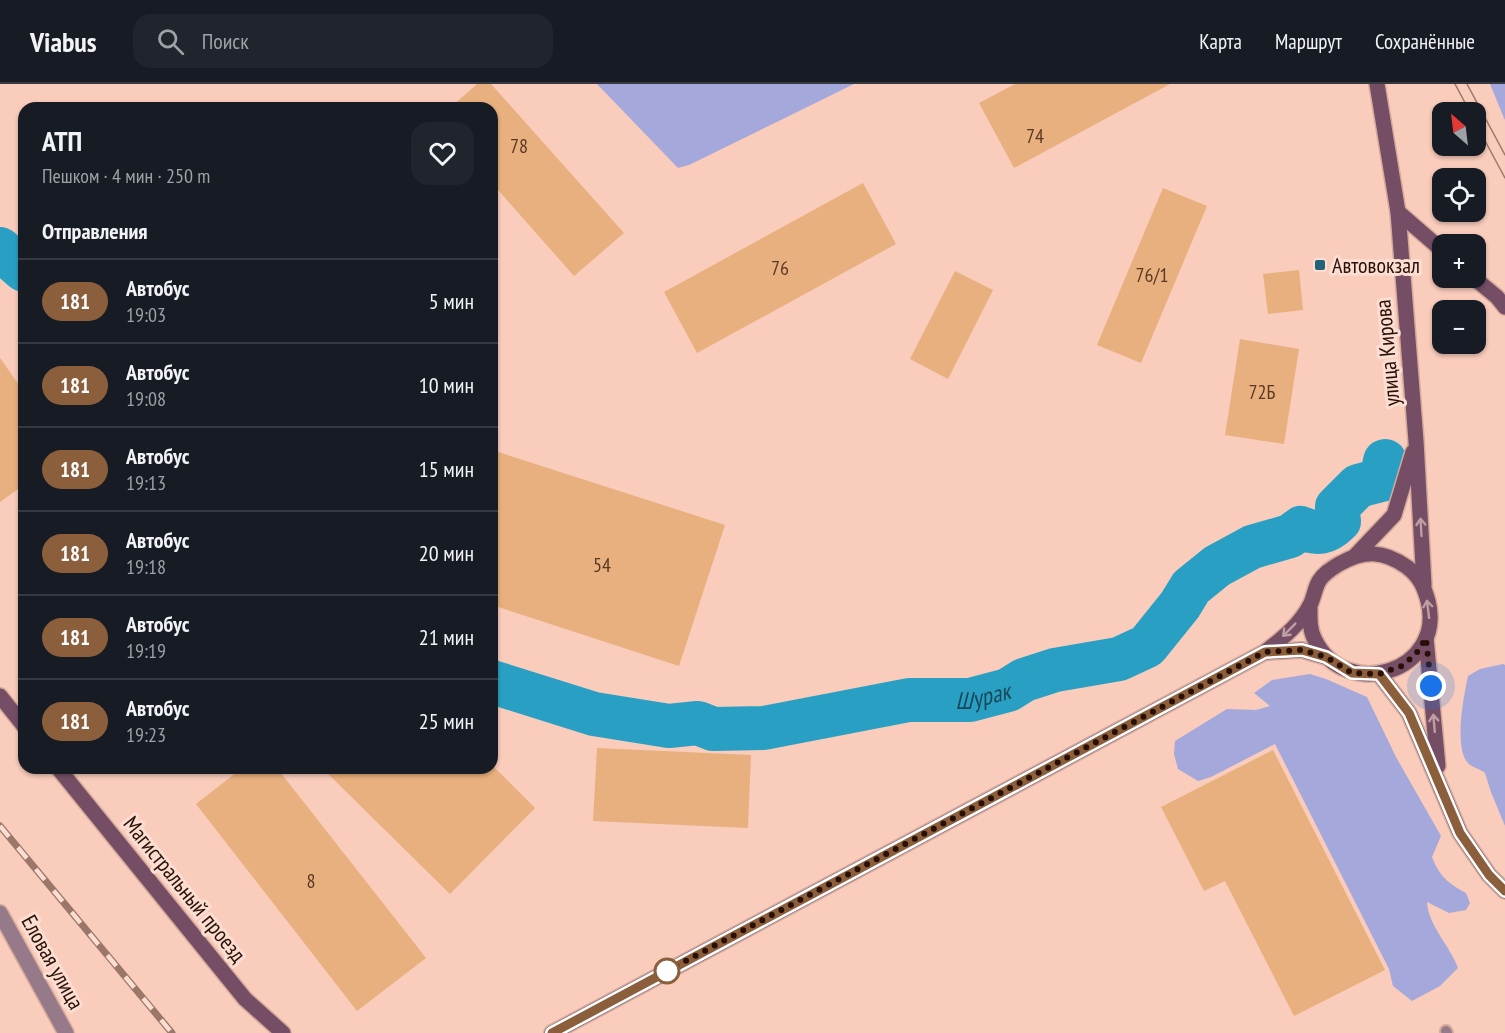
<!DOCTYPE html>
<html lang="ru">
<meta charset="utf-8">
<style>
:root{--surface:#171b24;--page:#20242c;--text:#f1f3f6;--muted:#9ea1a6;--line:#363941}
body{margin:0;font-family:"PT Sans Narrow",sans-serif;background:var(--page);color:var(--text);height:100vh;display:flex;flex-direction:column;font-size:22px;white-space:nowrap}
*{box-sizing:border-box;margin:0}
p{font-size:20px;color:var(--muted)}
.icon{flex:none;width:33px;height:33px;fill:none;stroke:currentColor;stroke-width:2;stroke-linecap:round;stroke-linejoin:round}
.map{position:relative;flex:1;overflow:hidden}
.sheet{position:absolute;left:18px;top:18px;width:480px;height:672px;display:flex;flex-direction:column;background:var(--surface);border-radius:18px;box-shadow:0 2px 4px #0004}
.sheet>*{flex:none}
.badge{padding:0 12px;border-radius:20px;font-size:21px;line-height:39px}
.needle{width:39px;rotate:332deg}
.controls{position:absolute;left:1432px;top:18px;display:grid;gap:12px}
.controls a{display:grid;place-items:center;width:54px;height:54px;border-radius:12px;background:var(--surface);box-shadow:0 2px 4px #0004;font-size:30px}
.you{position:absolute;width:30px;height:30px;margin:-15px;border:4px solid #fff;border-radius:50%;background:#1a73e8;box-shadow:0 0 0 9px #1a73e833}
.map>.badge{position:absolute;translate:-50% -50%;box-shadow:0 0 0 3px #fff}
h2{padding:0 24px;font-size:22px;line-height:54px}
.round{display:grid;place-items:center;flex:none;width:63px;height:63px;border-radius:18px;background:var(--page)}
.headline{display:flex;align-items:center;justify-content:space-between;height:102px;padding:0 24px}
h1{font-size:28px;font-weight:800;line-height:45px}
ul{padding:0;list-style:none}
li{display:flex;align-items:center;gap:18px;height:84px;padding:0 24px;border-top:2px solid var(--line)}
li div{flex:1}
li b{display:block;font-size:22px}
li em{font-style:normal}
li .badge{min-width:66px;font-weight:700;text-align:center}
header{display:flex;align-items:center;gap:36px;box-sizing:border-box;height:84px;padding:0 30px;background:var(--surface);border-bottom:2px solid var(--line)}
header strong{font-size:28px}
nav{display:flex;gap:33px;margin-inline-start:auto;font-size:21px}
.search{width:420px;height:54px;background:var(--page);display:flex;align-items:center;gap:15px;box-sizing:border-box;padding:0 21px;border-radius:18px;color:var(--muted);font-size:22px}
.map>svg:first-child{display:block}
</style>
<header>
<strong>Viabus</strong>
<div class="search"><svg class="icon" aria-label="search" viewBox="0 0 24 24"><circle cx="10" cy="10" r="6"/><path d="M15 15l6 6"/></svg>Поиск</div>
<nav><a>Карта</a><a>Маршрут</a><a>Сохранённые</a></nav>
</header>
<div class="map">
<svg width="1505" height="949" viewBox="0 0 1505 949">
<rect width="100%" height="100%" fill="#f9ccbb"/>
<g fill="#a5a8da">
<polygon points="597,0 854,0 689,81 678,84"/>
<polygon points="1490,0 1505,0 1505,36 1504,34"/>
<path d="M1503,580L1505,581V742L1491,708L1485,689C1481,685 1473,684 1469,680C1453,666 1464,611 1468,592L1480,585Z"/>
<path d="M1310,590L1326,595L1367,613L1396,673L1441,752L1432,773C1440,793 1448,799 1466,809L1470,819L1466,826L1449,829L1427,818C1428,841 1450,862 1458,884L1440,902L1412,917L1393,902L1389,885L1275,660L1211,693L1198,697L1178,685L1174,670L1175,657L1227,625L1256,626L1270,622L1254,609L1272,596Z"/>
</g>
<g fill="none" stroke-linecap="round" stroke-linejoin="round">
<g stroke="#29a0c3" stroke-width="44">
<polyline points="0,165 24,186"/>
<path id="s1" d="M492,598L594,630L669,642L698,639L713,645L764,644L909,616H970L1008,606L1024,596L1055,586L1119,575L1147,562L1180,521L1191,503L1217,482L1252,463L1290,452L1301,444C1318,451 1327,449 1339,437L1337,423L1358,402L1381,396L1385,377"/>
</g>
</g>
<g fill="#e8b07e">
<polygon points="477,0 491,0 624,149 574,192 492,99 492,24 450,24"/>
<polygon points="1015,0 1170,0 1014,84 979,19"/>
<polygon points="863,99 896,160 697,269 664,208"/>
<polygon points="1163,104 1207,122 1141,279 1097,261"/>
<polygon points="1299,186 1303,226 1268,230 1263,190"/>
<polygon points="955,187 993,206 948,295 910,275"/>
<polygon points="1240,255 1299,265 1284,360 1225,351"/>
<polygon points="0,274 24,308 24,401 0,418"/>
<polygon points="492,366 725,441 679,582 492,521"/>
<polygon points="597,664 751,671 748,744 593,737"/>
<polygon points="1273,666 1385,886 1294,932 1225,797 1204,807 1161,723"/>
<polygon points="492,681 535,724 450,810 322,684 492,684"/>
<polygon points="242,684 277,684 426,874 357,927 196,720"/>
</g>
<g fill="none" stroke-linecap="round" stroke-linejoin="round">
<defs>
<polyline id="lane" points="1446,947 1447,949"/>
<polyline id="street" points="0,829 66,949"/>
<g id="secondary">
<polyline points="1377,0 1398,128 1416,357 1424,501"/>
<polyline points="1398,128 1443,167"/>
<polyline points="1474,194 1497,213 1505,223"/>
<polyline points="1355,472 1394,431 1413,368"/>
<polyline points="1426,554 1438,682"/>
<polyline points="1265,568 1302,566 1326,573"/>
<polyline points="1379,590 1409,629 1460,749 1489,791 1505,807"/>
<polyline points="0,612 24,642"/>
<polyline points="58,684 245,915 283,949"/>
<path d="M552,949L1265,568C1274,561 1284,553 1292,545C1299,538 1307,527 1311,519C1314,512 1315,504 1319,497C1324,489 1331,485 1339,480C1364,466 1383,466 1407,483C1419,492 1424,502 1428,517C1446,587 1346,619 1315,556C1309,545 1310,533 1310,521"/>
</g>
</defs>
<use href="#lane" stroke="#d4aa9a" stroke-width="14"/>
<use href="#street" stroke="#d4aa9a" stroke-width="18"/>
<use href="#secondary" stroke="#d4aa9a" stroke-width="18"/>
<use href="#lane" stroke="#967a8a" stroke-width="10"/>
<use href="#street" stroke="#967a8a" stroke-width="15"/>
<use href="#secondary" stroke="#754e66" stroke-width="15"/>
<g stroke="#9b7769" stroke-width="1.5">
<polyline points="1455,0 1470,28"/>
<polyline points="1467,0 1505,71"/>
<polyline points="1476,40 1505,94"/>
</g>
<defs>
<polyline id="rail" points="0,742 172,949"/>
</defs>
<use href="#rail" stroke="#9b7769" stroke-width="7"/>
<use href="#rail" stroke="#fbddd2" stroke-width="4.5" stroke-dasharray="14" stroke-linecap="butt"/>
</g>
<defs><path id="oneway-shaft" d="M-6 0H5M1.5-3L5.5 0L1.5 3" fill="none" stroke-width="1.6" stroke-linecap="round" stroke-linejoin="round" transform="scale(1.5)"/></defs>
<g stroke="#bf9da1">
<use href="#oneway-shaft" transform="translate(1421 443) rotate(-93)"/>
<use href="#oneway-shaft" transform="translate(1428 525) rotate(-97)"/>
<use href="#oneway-shaft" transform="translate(1289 546) rotate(135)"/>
<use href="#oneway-shaft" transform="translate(1434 639) rotate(-95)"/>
</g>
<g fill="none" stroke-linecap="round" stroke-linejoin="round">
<defs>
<polyline id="line" points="552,949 1265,568 1302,566 1326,573 1352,589 1379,590 1409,629 1460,749 1489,791 1505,807"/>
</defs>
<use href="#line" stroke="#fff" stroke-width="14"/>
<use href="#line" stroke="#8b5e3c" stroke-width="9"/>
<polyline stroke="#291006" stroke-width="6" stroke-dasharray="0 10.8" points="667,887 1265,568 1302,566 1326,573 1352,589 1379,590 1402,582 1416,570 1426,554 1431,602"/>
</g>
<rect fill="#226378" stroke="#fbddd2" stroke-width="2" x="1314" y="175" width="12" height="12" rx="3"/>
<circle fill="#fff" stroke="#8b5e3c" stroke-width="3" cx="667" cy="887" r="12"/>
<g text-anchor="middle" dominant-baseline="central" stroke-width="6" stroke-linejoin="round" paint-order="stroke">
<g font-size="20" fill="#593824">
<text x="1035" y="52">74</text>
<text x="519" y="62">78</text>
<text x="780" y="184">76</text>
<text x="1152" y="191">76/1</text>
<text x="1262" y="308">72Б</text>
<text x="602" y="481">54</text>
<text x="311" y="797">8</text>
</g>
<g font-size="22" fill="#291006" stroke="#fbddd2" text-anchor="start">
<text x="1332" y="181">Автовокзал</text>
</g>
<g font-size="22" fill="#291006" stroke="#fbddd2">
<text transform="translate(1387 269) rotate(-95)">улица Кирова</text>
<text transform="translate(185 805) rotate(51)">Магистральный проезд</text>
<text transform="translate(53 878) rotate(61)">Еловая улица</text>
</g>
<g font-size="24" font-style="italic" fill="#184857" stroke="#fbddd2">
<text stroke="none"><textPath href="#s1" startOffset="501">Шурак</textPath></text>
</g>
</g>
</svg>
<div class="controls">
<a><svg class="needle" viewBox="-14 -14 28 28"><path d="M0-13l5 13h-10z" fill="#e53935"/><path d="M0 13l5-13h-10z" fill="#9ea1a6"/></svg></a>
<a><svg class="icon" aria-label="locate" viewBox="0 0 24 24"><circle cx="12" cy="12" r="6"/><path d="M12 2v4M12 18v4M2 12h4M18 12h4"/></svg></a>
<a>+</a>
<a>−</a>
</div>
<div class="you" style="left:1431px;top:602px"></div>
<section class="sheet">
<div class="headline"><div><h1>АТП</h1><p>Пешком · 4 мин · 250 m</p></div><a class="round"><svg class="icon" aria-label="heart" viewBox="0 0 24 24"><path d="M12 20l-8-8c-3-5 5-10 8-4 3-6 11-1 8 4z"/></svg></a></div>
<h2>Отправления</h2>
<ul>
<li><span class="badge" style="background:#8b5e3c;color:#fff">181</span><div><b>Автобус</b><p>19:03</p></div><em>5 мин</em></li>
<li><span class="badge" style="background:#8b5e3c;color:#fff">181</span><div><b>Автобус</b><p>19:08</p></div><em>10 мин</em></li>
<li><span class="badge" style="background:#8b5e3c;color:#fff">181</span><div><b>Автобус</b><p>19:13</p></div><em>15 мин</em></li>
<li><span class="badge" style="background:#8b5e3c;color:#fff">181</span><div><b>Автобус</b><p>19:18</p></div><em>20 мин</em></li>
<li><span class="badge" style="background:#8b5e3c;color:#fff">181</span><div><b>Автобус</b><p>19:19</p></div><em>21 мин</em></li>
<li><span class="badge" style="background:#8b5e3c;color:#fff">181</span><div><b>Автобус</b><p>19:23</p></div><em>25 мин</em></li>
</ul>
</section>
</div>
